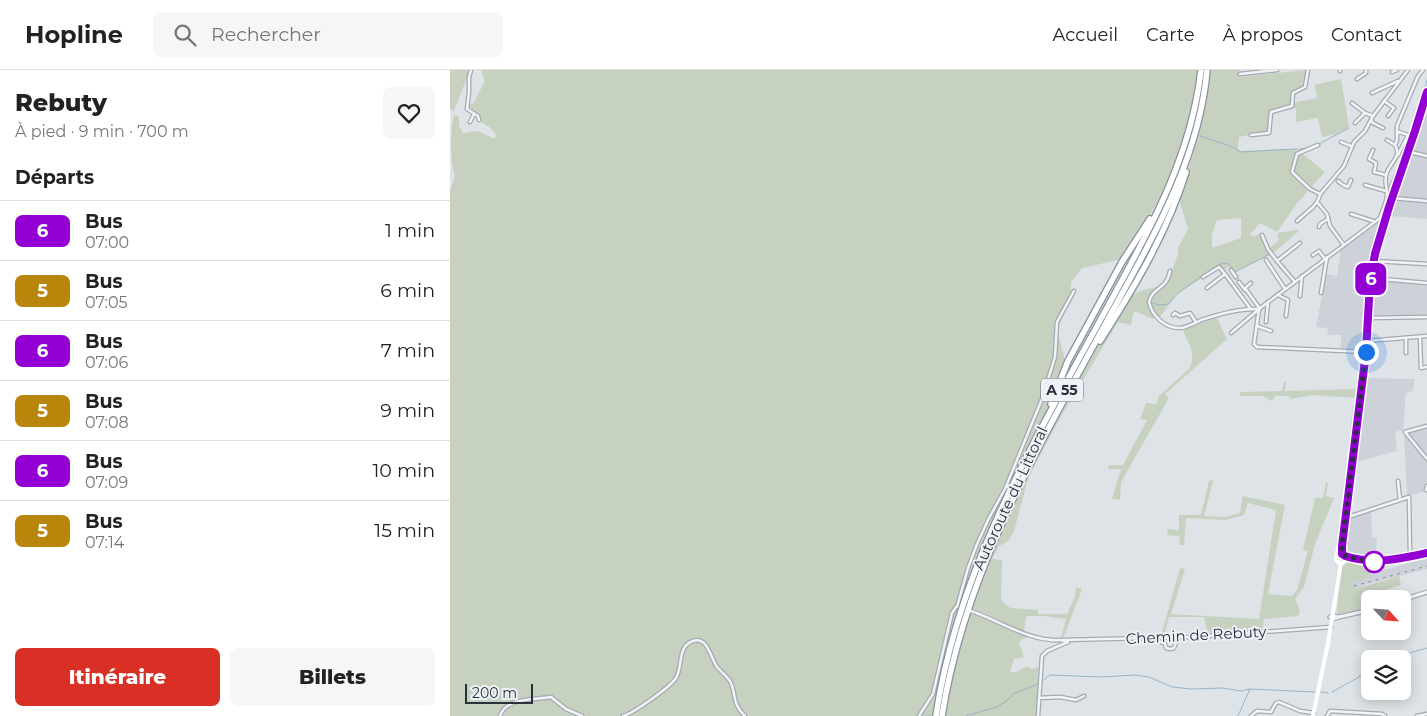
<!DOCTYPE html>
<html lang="fr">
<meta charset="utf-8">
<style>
:root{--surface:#fff;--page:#f6f6f6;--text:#222;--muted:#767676;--line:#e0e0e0;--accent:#d93025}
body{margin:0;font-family:Montserrat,sans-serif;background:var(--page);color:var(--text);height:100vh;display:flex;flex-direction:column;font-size:19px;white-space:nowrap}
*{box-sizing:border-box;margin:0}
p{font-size:16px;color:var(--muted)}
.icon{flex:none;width:28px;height:28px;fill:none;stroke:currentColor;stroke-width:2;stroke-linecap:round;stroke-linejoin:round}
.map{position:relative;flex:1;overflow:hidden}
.details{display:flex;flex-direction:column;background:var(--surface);width:450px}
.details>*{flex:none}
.badge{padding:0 10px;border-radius:8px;font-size:18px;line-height:32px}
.needle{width:32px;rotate:116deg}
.fabs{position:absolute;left:911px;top:520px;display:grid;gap:10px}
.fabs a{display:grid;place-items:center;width:50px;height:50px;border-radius:8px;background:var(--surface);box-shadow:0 2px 12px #0003;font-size:25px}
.scale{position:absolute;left:15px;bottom:12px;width:68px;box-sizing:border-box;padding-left:5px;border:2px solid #28323d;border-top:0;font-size:14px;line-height:18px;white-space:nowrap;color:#28323d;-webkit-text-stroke:4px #eef1f5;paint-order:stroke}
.you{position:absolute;width:25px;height:25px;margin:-12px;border:4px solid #fff;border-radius:50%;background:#1a73e8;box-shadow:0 0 0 8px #1a73e833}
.map>.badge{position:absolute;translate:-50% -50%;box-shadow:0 0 0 2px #fff}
h2{padding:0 15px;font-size:19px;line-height:45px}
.round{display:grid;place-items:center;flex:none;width:52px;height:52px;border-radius:8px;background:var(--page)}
.head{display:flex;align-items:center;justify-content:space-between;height:85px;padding:0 15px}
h1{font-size:24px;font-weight:800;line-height:38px}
.primary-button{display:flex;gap:10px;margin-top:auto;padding:10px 15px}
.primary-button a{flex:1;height:58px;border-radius:8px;background:var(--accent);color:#fff;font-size:20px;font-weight:800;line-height:58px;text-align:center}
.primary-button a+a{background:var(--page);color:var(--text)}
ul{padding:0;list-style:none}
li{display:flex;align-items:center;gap:15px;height:60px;padding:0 15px;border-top:1px solid var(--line)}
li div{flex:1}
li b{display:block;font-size:19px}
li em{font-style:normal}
li .badge{min-width:55px;font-weight:700;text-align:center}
header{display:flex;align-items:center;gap:30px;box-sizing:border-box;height:70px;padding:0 25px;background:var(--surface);border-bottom:1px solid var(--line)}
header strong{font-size:24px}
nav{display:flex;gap:28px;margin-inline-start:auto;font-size:18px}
.search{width:350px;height:45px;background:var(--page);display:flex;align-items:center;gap:12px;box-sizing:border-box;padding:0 18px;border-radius:8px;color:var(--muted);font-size:19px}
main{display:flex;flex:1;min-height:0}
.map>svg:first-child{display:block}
</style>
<header>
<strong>Hopline</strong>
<div class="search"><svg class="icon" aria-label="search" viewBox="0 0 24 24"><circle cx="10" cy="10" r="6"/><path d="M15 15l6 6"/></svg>Rechercher</div>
<nav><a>Accueil</a><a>Carte</a><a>À propos</a><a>Contact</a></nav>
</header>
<main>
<section class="details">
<div class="head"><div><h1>Rebuty</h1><p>À pied · 9 min · 700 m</p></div><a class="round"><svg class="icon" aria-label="heart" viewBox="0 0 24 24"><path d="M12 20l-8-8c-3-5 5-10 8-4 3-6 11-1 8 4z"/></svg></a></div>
<h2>Départs</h2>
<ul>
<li><span class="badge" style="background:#9400d3;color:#fff">6</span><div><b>Bus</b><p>07:00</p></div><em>1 min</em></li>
<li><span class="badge" style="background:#b8860b;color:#fff">5</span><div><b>Bus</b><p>07:05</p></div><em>6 min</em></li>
<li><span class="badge" style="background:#9400d3;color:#fff">6</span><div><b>Bus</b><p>07:06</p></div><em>7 min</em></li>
<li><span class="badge" style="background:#b8860b;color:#fff">5</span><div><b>Bus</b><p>07:08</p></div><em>9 min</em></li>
<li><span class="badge" style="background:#9400d3;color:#fff">6</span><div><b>Bus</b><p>07:09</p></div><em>10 min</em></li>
<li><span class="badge" style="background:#b8860b;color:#fff">5</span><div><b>Bus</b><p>07:14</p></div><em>15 min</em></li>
</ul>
<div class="primary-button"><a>Itinéraire</a><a>Billets</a></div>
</section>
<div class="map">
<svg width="977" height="646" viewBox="0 0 977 646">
<rect width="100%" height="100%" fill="#dee3e7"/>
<g fill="#cdd2d9">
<polygon points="977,40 977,149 940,146"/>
<polygon points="927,150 931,163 921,209 977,214 977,247 918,248 916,282 891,280 891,265 877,265 878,258 866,257 876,204 887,206 891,178"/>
<polygon points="913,308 965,309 963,321 956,323 953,360 945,362 947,381 901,393"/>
<polygon points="977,357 977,421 957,426 954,364"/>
<polygon points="921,439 922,467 927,467 925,492 895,486 892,484 892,476 894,449"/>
<polygon points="977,488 977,499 917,514 907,519 904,517 904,512 915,508 919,504"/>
</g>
<g fill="#c6d1c0" fill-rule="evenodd">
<polygon points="0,0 20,0 4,41 0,39"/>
<path d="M31,0H749C746,19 743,39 739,57C726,105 700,148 672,187L668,190L632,198L621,212V230L607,259L615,291L601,331L535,465L505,548L482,646H0V120L5,106C0,92 0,60 4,45L9,46V56L13,63L28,61L45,69L46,64L38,56L32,53L31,47L17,39L19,33L23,34L35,11Z"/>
<path d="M760,0H791L789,1L790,7L856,0L854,15L843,21L842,33L867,28L865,15L891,9L899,57L887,64L872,67L868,48L846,52V38L819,41L818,61L789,67L788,78L790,81L860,78L869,76L853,84L875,102L848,132L827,162L810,153L800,164L802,166L813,164L820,178L829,170L827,163L848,160L849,161L822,184L783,203L780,196L774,200L770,196L727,224L709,248L703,241L700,230L702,226L716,215L728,185V178L738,159L729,129L748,67L756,33ZM791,148V168L762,178V164L767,150Z"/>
<path d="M713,215C698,225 694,229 704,247L703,249L684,241L681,255L668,252L613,343L586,393L578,409L564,461L558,471L549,476L542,489L552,490L551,530L560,538L588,540V544H617L625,527L626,517L632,519L614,566L611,569L616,549L594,546H576L574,561C556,555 540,543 521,539C552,445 599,354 652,270C658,261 674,232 681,226C689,220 704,218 713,215Z"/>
<path d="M767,248L777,269L715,324L719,328L671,412L670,430L662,429L671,399H658L659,395H673L697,350L690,349L696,333L706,334L709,326L739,299C747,286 739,273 733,261L740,256Z"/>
<polygon points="914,282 902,375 899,374 902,344 905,328 864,325 840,329 839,326 825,326 822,331 813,326 790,326 790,322 832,321 834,312 836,312 835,321 905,319 912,284"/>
<polygon points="763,410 754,446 776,447 790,443 793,426 835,435 818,524 842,526 847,520 858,481 853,480 865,428 873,428 876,412 878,413 876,426 884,428 865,474 854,517 845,529 850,541 848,546 814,549 812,561 758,563 754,547 719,547 714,566 711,566 730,498 735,499 721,544 809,549 826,440 798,433 794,445 775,450 736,448 734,475 730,475 729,463 729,466 717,465 718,459 729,460 729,445 751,445 759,411"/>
<polygon points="896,492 934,495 935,498 919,504 914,511 904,512 906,519 949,506 951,515 911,527 914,537 912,540 888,544 887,542 891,496"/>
<path d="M520,543C541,549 558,560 578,567V568H574L569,572L574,587L564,589L560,602H566L577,596L581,599L588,597L587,646H495L504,601Z"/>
</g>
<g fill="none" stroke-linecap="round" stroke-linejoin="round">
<g stroke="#9bb3c6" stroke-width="1">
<path d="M750,66C759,69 784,76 790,82L847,79"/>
<polyline points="869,74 899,58"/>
<polyline points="850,79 856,78"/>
<path d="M938,119C954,83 970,48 977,10"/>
<polyline points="933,145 947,106"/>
<polyline points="755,204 768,195 774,193 779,194 785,202 820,184"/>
<polyline points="703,233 710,235 718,234 728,223 752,206"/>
<polyline points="938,589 977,578"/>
<polyline points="591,612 600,605 651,607 685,605 699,607 722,617 741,619 772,618 791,621 800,619 865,622"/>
<polyline points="871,622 878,623"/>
<polyline points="882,622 909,607 920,594"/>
<polyline points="475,646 482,646"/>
<polyline points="516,646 547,637 559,629 563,624 588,614"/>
<polyline points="788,646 800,619"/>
</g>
<defs>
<g id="minor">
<polyline points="21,0 19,7 19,22 17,39 28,46 29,50"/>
<polyline points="890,0 890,1"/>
<polyline points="942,2 947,0"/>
<polyline points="790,4 827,0"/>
<polyline points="907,9 916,3 916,0"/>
<polyline points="922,23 948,11"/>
<polyline points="934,31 944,38 938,46"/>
<polyline points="902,33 915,43 923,46"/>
<polyline points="921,50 923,53 933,58"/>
<polyline points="20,52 24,44"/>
<polyline points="905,53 915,43"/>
<polyline points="947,64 949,62 958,65 948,85"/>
<polyline points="801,65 819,63 821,42 842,36 843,23 855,17 858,0"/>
<polyline points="937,70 945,75"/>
<polyline points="891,72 901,76"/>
<polyline points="868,75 847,84 842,102 860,119 870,124"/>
<polyline points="923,80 919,89 926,93 924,102 936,105"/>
<polyline points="960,82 977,86"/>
<polyline points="888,111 893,115 898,117 901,110"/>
<polyline points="915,115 936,121"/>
<polyline points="942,128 977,131"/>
<polyline points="867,132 877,144 880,156 894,175"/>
<polyline points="901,144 923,151"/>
<polyline points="847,151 863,137 867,132 871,123 894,96 904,72 915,61 923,46 958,0"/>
<polyline points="869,157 870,154 878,149"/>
<polyline points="812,165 818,179 827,191"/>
<polyline points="863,185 869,181 875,189"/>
<polyline points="816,190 835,219"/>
<polyline points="924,191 977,194"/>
<polyline points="781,200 786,207"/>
<path d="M720,201C717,220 702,217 699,232C702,246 715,258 729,258C736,258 745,253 751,250C769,244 791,238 809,239"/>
<polyline points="753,207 769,197 775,204"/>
<polyline points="921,208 977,213"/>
<polyline points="789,212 795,220"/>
<polyline points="845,212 827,191 850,173"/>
<polyline points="801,213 795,218 810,239"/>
<polyline points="757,218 775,204 800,238"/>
<polyline points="871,223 877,187"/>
<polyline points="828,225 838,230 836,246"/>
<polyline points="850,226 852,206"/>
<polyline points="723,245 725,243 730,246 740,243 746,252"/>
<polyline points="919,248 977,247"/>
<polyline points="816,252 818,232"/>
<polyline points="807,256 821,261"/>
<polyline points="781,263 808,240"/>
<polyline points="970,267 971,298 977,297"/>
<polyline points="917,271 977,266"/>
<path d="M916,282L807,277L804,274L809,239L930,148C932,141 937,132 937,125C938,116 933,114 937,102C941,92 952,86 945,75L947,70V56L968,6L973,0"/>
<polyline points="956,283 956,268"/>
<polyline points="977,356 955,362 977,389"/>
<polyline points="948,411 950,429"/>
<polyline points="976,420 977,416"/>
<polyline points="895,448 959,427 960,482 958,487"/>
<polyline points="507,537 518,498 527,474 539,448 555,419 592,329 605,287 607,252 624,221"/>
<path d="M521,541C551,551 579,572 611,570"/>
<polyline points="708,568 709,571 715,574 716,578 720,579 724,578 728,567"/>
<polyline points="617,572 611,570 744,567 881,557"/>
<polyline points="589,628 610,627 626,630 634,626"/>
<path d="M50,646C56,627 84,630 101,627L116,639L132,646"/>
<path d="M173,646C184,643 220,617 226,608C233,597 227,576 243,571C258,566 261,589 267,597C271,602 277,606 280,611C287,625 281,633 295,646"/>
<polyline points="469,646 483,624 502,543 506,537"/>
<polyline points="588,646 592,586 597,581 618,572"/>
<polyline points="801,646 807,641 821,642 826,633 829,632 850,641 864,643"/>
<polyline points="877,646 880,641 932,644 935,646"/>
<polyline points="967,646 977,644"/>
</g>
<g id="tertiary">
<path d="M895,486C922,496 950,489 977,483"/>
<polyline points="952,530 977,522"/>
<polygon points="883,546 889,547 883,549 880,547"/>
<polyline points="889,547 920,540"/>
</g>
<g id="motorway">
<path d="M650,271C684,218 717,163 736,102"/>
<polyline points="601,334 618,291 672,192 700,149"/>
<path d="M486,646C507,502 583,373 652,247C695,168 741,91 751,0"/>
<path d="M492,646C514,503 589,375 657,251C700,172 749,92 757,0"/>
</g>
</defs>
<use href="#minor" stroke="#a4aab1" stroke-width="5"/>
<use href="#tertiary" stroke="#a4aab1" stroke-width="5.5"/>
<use href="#motorway" stroke="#86919d" stroke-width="8"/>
<use href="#minor" stroke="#f1f3f6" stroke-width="2.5"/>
<use href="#tertiary" stroke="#f1f3f6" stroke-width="3"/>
<g stroke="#fff" stroke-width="4">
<polyline points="974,32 977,23"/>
<polyline points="892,484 896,489 893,493 889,493 886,490 886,487 892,463 916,282 920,212 925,184 939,137 977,30"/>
<polyline points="863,646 878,573 891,493"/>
</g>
<use href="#motorway" stroke="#fff" stroke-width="5.5"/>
<polyline stroke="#798390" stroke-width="1" stroke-dasharray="2.5 5" stroke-linecap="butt" points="904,516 977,496"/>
</g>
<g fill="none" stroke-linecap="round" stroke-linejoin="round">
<defs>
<path id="line" d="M977,22L965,61L939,137L925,184L920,212L916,282L892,476V484L895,486C923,495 950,489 977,483"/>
</defs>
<use href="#line" stroke="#fff" stroke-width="11"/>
<use href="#line" stroke="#9400d3" stroke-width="8"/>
<polyline stroke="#28323d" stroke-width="5" stroke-dasharray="0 9" points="916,282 892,476 892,484 898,487 924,492"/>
</g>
<circle fill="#fff" stroke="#9400d3" stroke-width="2.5" cx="924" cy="492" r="10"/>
<g text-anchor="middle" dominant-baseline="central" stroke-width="4" stroke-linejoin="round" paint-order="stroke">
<rect fill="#eef1f5" stroke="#636b74" stroke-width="1" x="591" y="308.5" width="42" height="23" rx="4"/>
<g font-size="14" font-weight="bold" fill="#28323d">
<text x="612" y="320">A 55</text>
</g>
<g font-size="15" fill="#28323d" stroke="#eef1f5">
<text transform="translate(560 428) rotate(-65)">Autoroute du Littoral</text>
<text transform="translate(746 565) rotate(-3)">Chemin de Rebuty</text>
</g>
</g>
</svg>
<div class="fabs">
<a><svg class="needle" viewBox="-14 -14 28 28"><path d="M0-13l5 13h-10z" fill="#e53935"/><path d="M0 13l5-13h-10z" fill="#767676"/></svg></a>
<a><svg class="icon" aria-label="layers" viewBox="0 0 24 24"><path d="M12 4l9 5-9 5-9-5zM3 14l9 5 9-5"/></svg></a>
</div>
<div class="scale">200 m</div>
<div class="you" style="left:916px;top:282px"></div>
<b class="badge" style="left:921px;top:209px;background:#9400d3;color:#fff">6</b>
</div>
</main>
